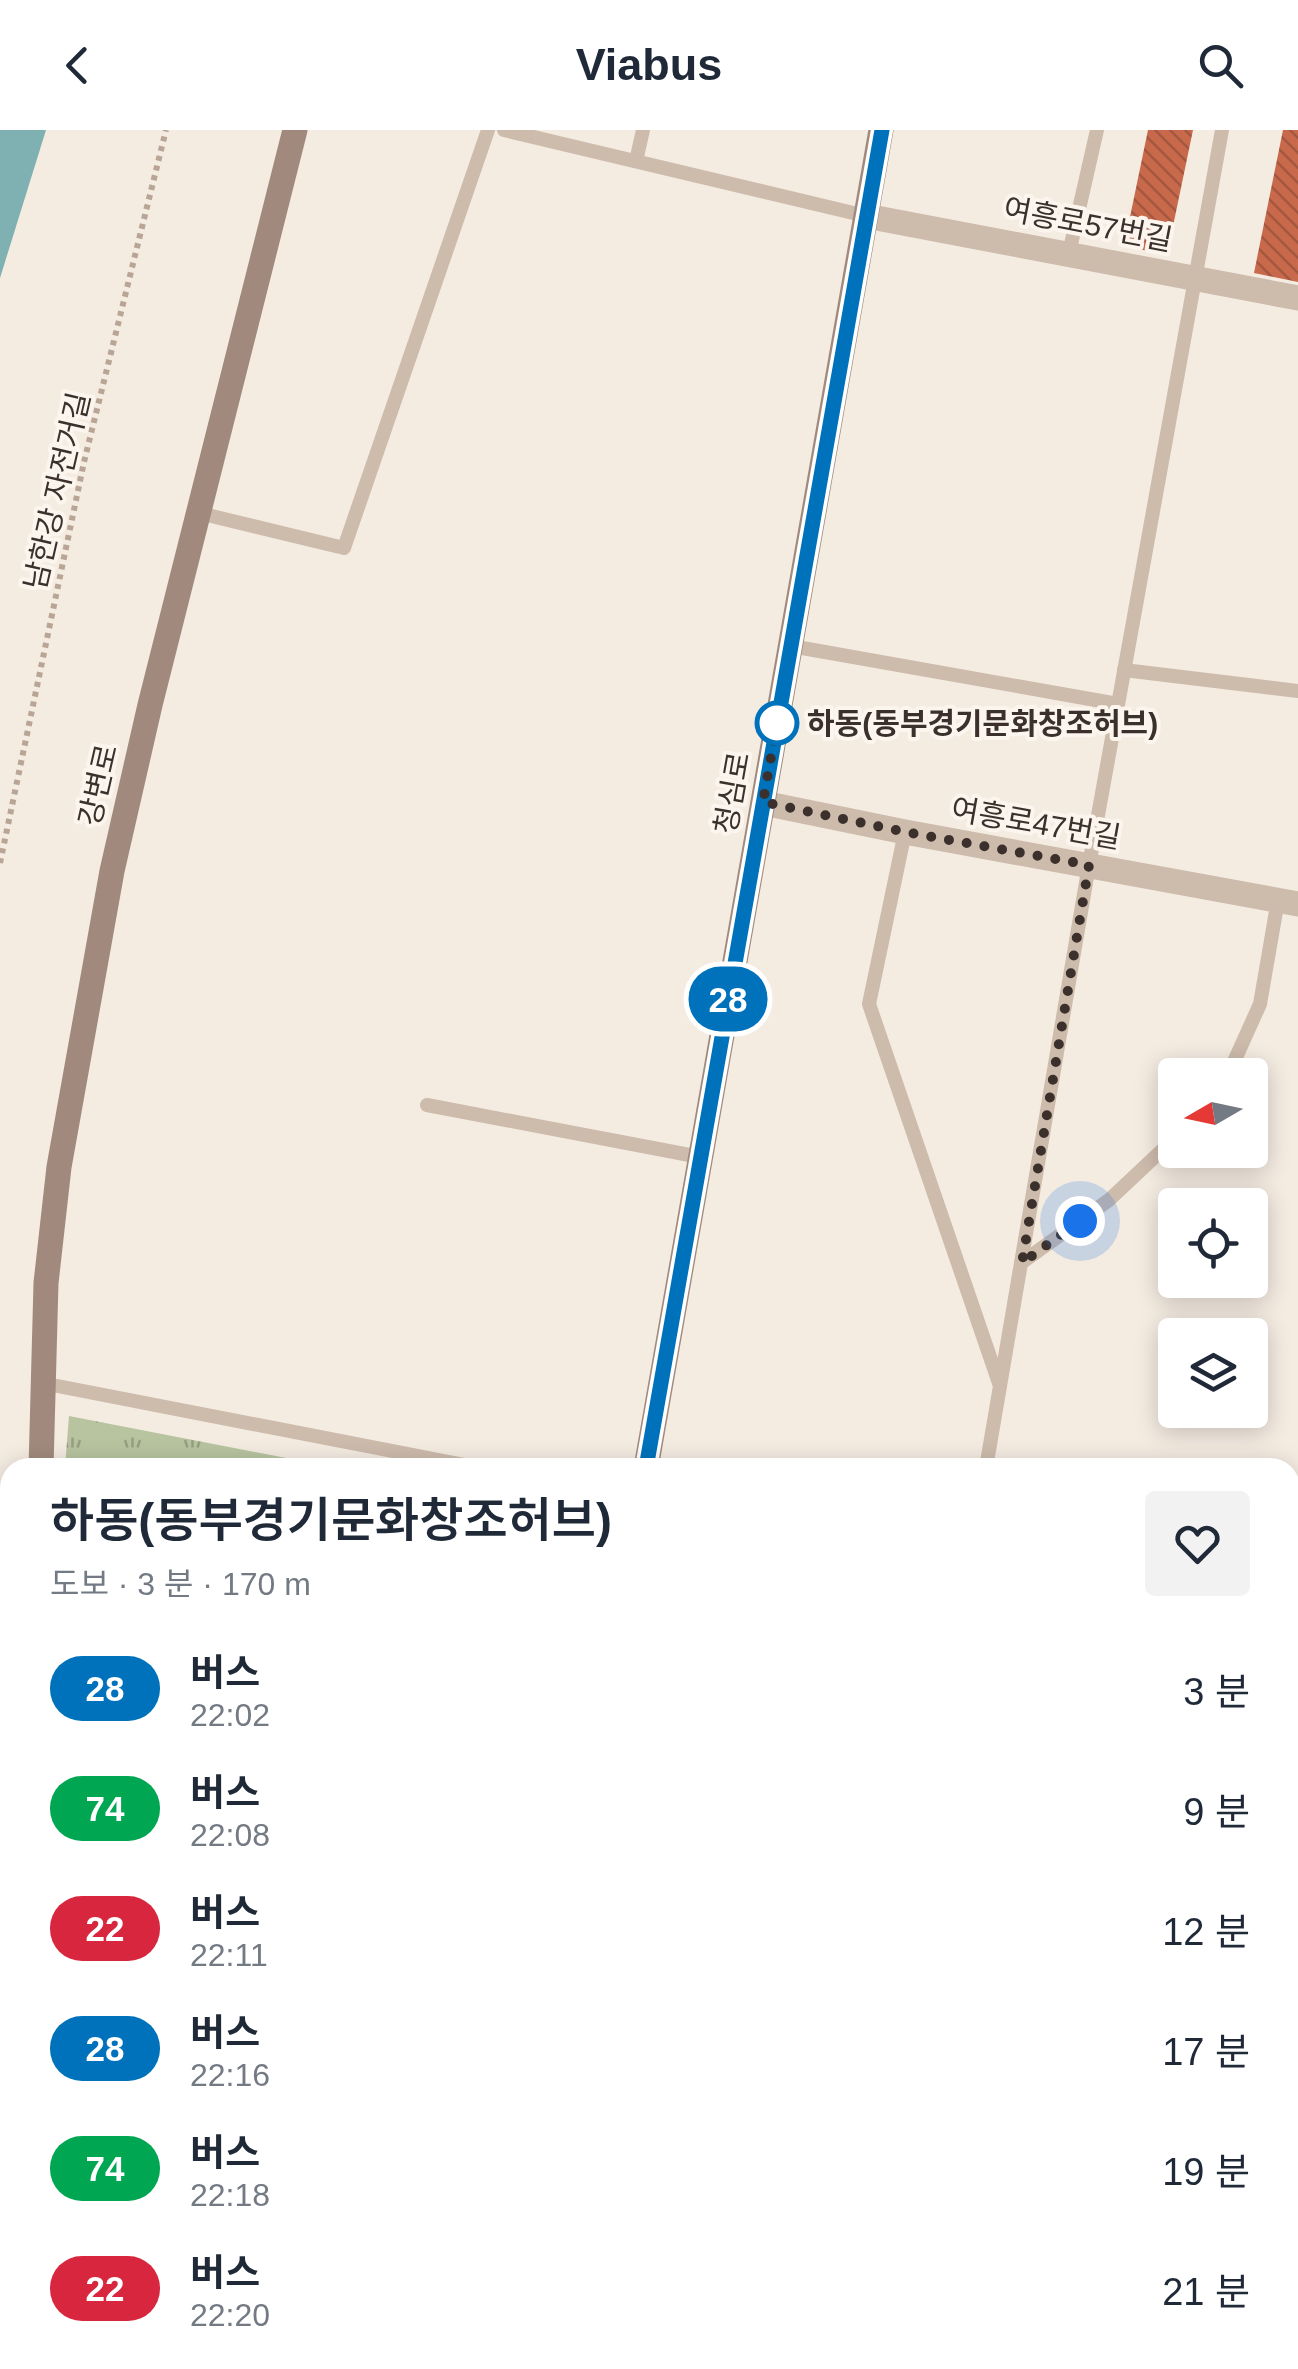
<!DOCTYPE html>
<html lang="ko">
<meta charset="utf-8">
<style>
:root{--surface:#fff;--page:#f2f2f3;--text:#1f2937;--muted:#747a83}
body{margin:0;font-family:Helvetica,"Noto Sans KR",sans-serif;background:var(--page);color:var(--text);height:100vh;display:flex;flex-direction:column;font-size:38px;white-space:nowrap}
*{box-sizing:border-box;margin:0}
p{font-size:32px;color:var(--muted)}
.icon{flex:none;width:55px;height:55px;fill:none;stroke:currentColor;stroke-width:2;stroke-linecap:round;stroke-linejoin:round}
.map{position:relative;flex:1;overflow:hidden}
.sheet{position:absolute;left:0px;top:1328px;width:1300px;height:912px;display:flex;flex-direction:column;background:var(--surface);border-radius:30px 30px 0 0;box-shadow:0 5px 25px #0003}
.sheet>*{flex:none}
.badge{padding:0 20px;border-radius:32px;font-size:35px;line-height:65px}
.needle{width:65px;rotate:261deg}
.fabs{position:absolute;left:1158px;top:928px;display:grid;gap:20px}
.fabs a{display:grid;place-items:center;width:110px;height:110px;border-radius:10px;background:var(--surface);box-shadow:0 5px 25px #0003;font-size:50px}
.you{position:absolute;width:50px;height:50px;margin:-25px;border:8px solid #fff;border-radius:50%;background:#1a73e8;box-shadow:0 0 0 15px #1a73e833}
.map>.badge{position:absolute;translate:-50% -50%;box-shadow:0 0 0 5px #fff}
.round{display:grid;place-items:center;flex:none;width:105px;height:105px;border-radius:10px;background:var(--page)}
.summary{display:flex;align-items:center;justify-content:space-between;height:170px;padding:0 50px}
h1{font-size:48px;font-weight:600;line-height:75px}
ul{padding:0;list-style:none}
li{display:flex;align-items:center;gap:30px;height:120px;padding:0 50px}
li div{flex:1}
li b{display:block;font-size:38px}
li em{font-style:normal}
li .badge{min-width:110px;font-weight:700;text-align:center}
header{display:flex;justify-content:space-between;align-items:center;height:130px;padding:0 50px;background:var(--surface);font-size:45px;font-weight:600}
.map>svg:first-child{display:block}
</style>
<header><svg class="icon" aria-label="back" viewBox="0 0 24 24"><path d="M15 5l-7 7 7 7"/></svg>Viabus<svg class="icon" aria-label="search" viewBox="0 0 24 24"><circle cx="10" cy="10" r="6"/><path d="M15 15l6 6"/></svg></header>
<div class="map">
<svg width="1298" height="2239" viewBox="0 0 1298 2239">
<defs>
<pattern id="park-tufts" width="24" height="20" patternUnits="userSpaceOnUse" patternTransform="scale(2.5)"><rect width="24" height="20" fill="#b8c4a0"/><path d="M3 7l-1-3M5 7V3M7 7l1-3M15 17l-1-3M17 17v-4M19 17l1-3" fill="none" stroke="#97a083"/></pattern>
<pattern id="building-back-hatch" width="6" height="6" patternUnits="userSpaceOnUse" patternTransform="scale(2.5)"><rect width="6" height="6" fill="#c8694b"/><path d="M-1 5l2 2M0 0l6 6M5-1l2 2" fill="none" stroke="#a4573f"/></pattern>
</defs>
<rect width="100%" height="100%" fill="#f4ebe1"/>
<polygon fill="url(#park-tufts)" points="69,1286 333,1337 65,1337"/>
<polygon fill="#7fb0b2" points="0,0 46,0 0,148"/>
<g fill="url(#building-back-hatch)">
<polygon points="1148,0 1193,0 1167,125 1124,116"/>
<polygon points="1283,0 1298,0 1298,152 1254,143"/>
</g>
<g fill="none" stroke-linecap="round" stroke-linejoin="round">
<g stroke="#b9a596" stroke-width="6" stroke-dasharray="5 5" stroke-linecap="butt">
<polyline points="0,733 84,332 166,0"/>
<polyline points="0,2232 2,2239"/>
</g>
<g stroke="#cdbbac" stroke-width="14">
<polyline points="504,0 866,86"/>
<polyline points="636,31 643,0"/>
<polyline points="1069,123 1097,0"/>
<polyline points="199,383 344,418 488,0"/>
<polyline points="791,516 1118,574"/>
<polyline points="1124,540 1298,561"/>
<polyline points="905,702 869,874 1000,1256"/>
<polyline points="1228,945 1260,874 1278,770"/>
<polyline points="427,975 700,1027"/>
<polyline points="1021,1133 1109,1070 1175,1008"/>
<polyline points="42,1253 480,1338"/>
<polyline points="986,1338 1089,735 1222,0"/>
<polyline points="1290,2195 1298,2150"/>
<polyline points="626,2230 643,2239"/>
<polyline points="821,2239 822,2230"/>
<polyline points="1004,2239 1006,2230"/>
<polyline points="1282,2239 1284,2230"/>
</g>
<g stroke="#cdbbac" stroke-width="25">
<polyline points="866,86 1298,168"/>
<polyline points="763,673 905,702 1298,774"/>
<polyline points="1290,1443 1298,1402"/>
<polyline points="1290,1472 1298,1474"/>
<polyline points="1290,1868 1298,1869"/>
<polyline points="1132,2239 1134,2230"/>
</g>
<g stroke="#a18a7d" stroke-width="25">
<polyline points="41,1338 46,1153 59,1037 112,741 150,575 295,0"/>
<polyline points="646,1338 881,0"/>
<polyline points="86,2230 96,2239"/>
<polyline points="475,2239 476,2230"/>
</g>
</g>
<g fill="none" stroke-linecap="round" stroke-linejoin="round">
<defs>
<polyline id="line" points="646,1338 882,0"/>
</defs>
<use href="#line" stroke="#fff" stroke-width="22"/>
<use href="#line" stroke="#0072bc" stroke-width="15"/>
<polyline stroke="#3b302b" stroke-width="10" stroke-dasharray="0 18" points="777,593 763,672 905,702 1089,735 1022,1133 1080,1091"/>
</g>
<circle fill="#fff" stroke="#0072bc" stroke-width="5" cx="777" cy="593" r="20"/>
<g text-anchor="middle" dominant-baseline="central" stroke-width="8" stroke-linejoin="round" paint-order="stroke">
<g font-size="30" fill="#3b302b" stroke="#fbf5ee">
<text transform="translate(1088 94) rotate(11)">여흥로57번길</text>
<text transform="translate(57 361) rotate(-77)">남한강 자전거길</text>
<text transform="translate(98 655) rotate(-77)">강변로</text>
<text transform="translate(732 663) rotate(-80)">청심로</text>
<text transform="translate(1036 693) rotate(10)">여흥로47번길</text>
</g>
<g font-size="30" font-weight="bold" fill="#3b302b" stroke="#fbf5ee" text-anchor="start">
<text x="807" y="593">하동(동부경기문화창조허브)</text>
</g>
</g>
</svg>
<div class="fabs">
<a><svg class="needle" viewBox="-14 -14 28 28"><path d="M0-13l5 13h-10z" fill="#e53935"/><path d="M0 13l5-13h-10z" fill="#747a83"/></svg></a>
<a><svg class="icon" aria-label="locate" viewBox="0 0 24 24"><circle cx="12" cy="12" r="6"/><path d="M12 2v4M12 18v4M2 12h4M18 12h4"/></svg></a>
<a><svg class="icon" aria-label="layers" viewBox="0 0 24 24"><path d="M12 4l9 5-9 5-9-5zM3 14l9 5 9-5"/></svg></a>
</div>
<div class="you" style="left:1080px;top:1091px"></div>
<b class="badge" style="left:728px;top:869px;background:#0072bc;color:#fff">28</b>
<section class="sheet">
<div class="summary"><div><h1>하동(동부경기문화창조허브)</h1><p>도보 · 3 분 · 170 m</p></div><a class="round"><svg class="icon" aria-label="heart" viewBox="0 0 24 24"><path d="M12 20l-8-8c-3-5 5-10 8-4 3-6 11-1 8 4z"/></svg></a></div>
<ul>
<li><span class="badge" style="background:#0072bc;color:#fff">28</span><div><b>버스</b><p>22:02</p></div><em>3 분</em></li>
<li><span class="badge" style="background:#00a651;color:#fff">74</span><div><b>버스</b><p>22:08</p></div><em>9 분</em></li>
<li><span class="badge" style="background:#d7263d;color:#fff">22</span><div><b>버스</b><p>22:11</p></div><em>12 분</em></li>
<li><span class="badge" style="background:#0072bc;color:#fff">28</span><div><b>버스</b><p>22:16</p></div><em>17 분</em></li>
<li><span class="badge" style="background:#00a651;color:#fff">74</span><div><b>버스</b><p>22:18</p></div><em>19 분</em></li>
<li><span class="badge" style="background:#d7263d;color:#fff">22</span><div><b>버스</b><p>22:20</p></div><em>21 분</em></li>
</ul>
</section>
</div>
